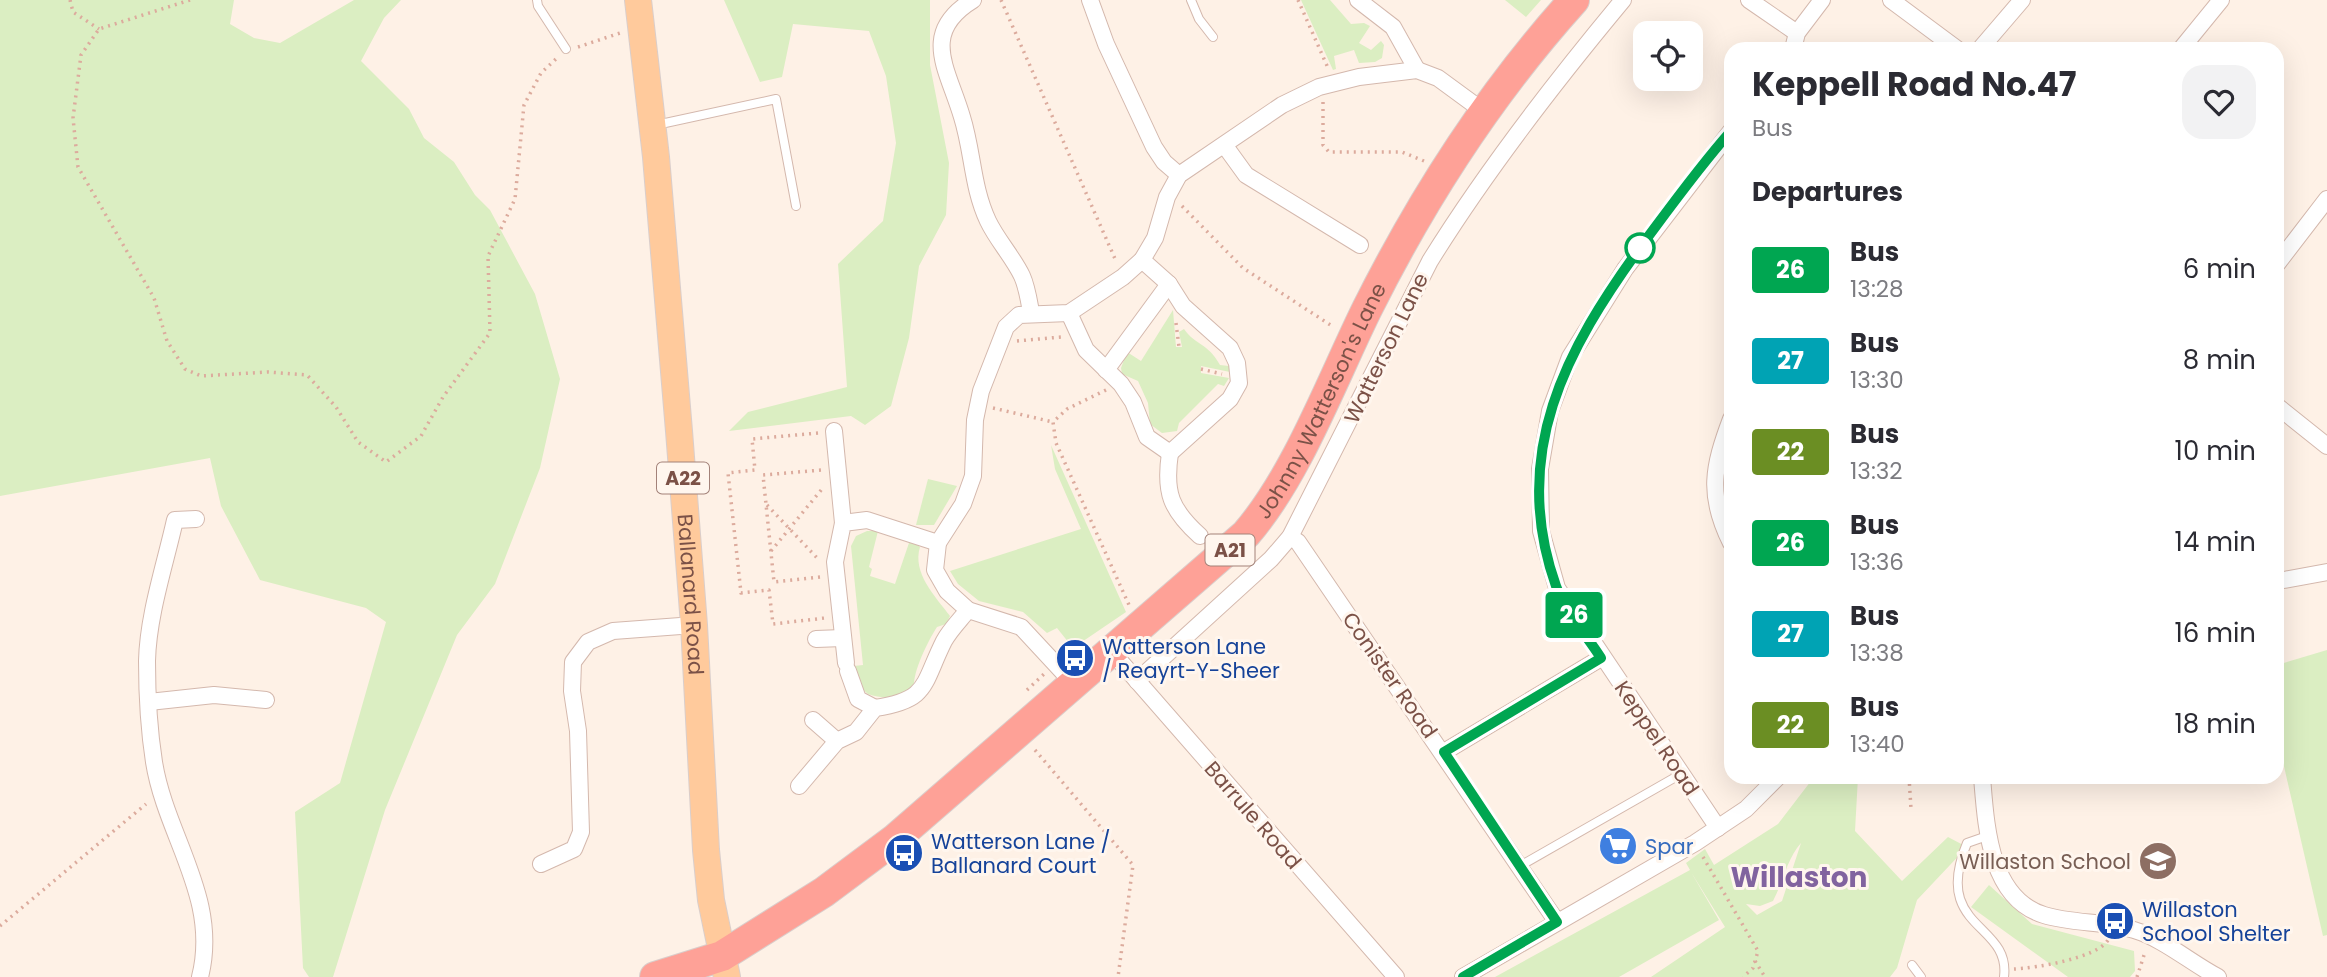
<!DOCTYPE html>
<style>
:root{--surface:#fff;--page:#f2f2f3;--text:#2b2b33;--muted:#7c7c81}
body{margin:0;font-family:Poppins,sans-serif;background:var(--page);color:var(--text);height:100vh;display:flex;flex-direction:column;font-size:26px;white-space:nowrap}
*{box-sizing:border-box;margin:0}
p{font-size:23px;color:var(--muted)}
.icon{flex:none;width:38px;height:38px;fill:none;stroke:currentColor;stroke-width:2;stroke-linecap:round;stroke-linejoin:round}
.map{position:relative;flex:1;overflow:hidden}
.sheet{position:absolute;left:1724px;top:42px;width:560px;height:742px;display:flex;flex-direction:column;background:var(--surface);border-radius:21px;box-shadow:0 7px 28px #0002}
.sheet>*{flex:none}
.badge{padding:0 14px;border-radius:5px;font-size:24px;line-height:46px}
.fabs{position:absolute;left:1633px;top:21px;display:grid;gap:14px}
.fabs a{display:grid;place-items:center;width:70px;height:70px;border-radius:14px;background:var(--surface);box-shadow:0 7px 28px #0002;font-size:35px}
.map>.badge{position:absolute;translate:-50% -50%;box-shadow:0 0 0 4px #fff}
h2{padding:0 28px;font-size:26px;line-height:63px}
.round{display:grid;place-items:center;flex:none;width:74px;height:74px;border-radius:21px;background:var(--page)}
.overview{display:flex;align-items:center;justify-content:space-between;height:119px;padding:0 28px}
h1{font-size:33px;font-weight:700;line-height:52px}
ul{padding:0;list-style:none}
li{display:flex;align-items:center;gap:21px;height:91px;padding:0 28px}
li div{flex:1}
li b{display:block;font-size:26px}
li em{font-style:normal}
li .badge{min-width:77px;font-weight:700;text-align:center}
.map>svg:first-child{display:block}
</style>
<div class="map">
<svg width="2327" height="977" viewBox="0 0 2327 977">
<rect width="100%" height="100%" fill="#fef1e6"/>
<g fill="#dbeec2" fill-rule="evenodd">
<polygon points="0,0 234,0 230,24 254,38 280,43 354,0 401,0 384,18 361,61 409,109 424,138 454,162 475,195 490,210 535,294 560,379 540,468 495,584 457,635 385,810 333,977 309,977 303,968 295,812 340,783 386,622 366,608 260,580 221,506 210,458 0,496"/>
<polygon points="724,0 930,0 930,65 949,163 946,215 919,266 909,338 891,406 865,425 851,416 729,431 748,412 847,387 838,264 883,221 896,143 886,76 869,31 793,24 782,77 760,82"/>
<polygon points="1301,0 1330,0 1351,24 1364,23 1370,26 1359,43 1371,50 1381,41 1384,45 1382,58 1375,62 1359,63 1354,50 1334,56 1336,69 1333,70"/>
<polygon points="1505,0 1541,0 1526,17"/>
<path d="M1173,310L1176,347H1182L1179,332L1184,329C1196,346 1207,342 1220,365L1229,366L1230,372L1201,366V373L1229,378L1224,386L1218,384L1179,423L1177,431L1162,433L1150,424L1148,403L1138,381L1122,374L1121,368L1127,352L1141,361Z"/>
<polygon points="1051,445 1126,612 1073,648 1057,628 1047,633 1023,612 979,601 958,584 950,571 1081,529 1055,469"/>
<polygon points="928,479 957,486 934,525 916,525"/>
<path d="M867,531H878L869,567L872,569L870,576L895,584L910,540L920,547C912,573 935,596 950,616L946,624L937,627C928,641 913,671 914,687C904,700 882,699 868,694L860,687L854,666L863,665L851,546L856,536Z"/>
<polygon points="2327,650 2327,935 2323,936 2277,736 2277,665"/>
<path d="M1814,777H1858L1855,831L1902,881L1948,837L1967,847L1917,900L1897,968L1890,977H1651L1725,927L1691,872L1719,920L1619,977H1495L1690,870L1686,863L1705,849L1714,865L1778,824ZM1801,843L1782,901L1757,915L1746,904L1760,906L1773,901C1783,882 1787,859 1801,843Z"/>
<polygon points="1989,885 2032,924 2134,951 2135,971 2130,977 2068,977 1971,907"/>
</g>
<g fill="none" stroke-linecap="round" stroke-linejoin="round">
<defs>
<g id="lane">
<polyline points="537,0 538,6 566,49"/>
<polyline points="1191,0 1199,19 1213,37"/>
<polyline points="656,125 776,99 796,206"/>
<path d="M1990,835L1967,843C1931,930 2011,922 2004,977"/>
<polyline points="1520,866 1681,774"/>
<polyline points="1912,965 1921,977"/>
</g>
<g id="street">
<path d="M973,0C919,33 948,69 962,117C973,152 972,187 988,221C997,240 1013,257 1022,276C1027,287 1029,301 1031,312"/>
<polyline points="1090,0 1106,44 1154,147 1164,162 1179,175"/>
<polyline points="1358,0 1393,27 1417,70"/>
<polyline points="1749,0 1797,33"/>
<polyline points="1891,0 1957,49"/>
<polyline points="1793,49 1797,33 1822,0"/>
<polyline points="1980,49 2022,0"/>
<polyline points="2181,49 2221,0"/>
<polyline points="1225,146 1246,175 1360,245"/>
<polyline points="2277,264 2327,199"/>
<polyline points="1069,313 1086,350 1121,384 1133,402 1147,437 1170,453 1230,399 1239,383 1237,363 1230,348 1183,306 1169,284 1142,260"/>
<polyline points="1106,370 1169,284"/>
<polyline points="2277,406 2327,446"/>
<path d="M1731,419C1713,467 1707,495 1731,543"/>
<polyline points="834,431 843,523"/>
<path d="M1170,453C1164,493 1171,510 1200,536"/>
<path d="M196,519L175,520C165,565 148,615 147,661C147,694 149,730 154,762C166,837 220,898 200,977"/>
<polyline points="1290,537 1298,542 1557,922"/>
<polyline points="2284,580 2327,572"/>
<polyline points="816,639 843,638"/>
<polyline points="1112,652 1396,977"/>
<polyline points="846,663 835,562 843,523 867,520 938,543"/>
<polyline points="848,671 858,699 875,708"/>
<path d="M1137,681L1271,559L1290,537L1430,261C1487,169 1554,83 1623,0"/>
<polyline points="1074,684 1021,627 968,610 947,591 935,570 938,543 963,504 973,476 975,420 981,391 1006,327 1019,315 1069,313 1123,277 1142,260 1155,238 1167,197 1179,175 1282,105 1319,87 1359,77 1417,70 1438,78 1483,111"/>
<polyline points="149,702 214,695 266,700"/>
<polyline points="813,720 837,741"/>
<polyline points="1444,752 1601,658"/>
<path d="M1982,777C1986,825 1989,898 2044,915C2073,924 2106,921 2134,930C2164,939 2191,963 2218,977"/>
<path d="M799,786L837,741L856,732L875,708C929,700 922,685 944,641C950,630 960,620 968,610"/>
<polyline points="1718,828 1557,588 1541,531 1540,469 1550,411 1570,357 1625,269 1731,131"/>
<polyline points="541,864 574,849 581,832 578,731 572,691 573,662 588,642 613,631 694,625"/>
<polyline points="1463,977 1695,843 1746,809 1778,777"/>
</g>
<g id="primary">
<path id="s1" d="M638,0L656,157L679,431L694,625L706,850L711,900L727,977"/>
</g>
<g id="highway">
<path id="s2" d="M655,977L722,956L824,892L895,839L1246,534C1297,475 1332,380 1367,309C1423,197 1490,93 1574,0"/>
</g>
</defs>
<use href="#lane" stroke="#d4b8ad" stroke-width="10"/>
<use href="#street" stroke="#d4b8ad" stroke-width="18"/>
<use href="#primary" stroke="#dacecb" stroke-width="28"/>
<use href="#highway" stroke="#dacecb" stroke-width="32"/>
<g stroke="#dcab9d" stroke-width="3.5" stroke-dasharray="2 5" stroke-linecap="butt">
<polyline points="70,0 73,12 99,29"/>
<polyline points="190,0 99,29 81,55 73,118 78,167 154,298 167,341 185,369 201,376 268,372 307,375 336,407 358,442 386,462 421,436 443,397 490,333 488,256 515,199 524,105 541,73 557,58"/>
<polyline points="1001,0 1116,261"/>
<polyline points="1298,0 1328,68"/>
<polyline points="578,47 620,33"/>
<polyline points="1323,102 1323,145 1329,152 1402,152 1424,161"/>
<polyline points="1182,206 1243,268 1332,326"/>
<polyline points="1176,323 1179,347"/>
<polyline points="1017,341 1061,337"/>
<polyline points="1201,369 1222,374"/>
<polyline points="1106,390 1067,409 1053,422 1056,443 1129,605"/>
<polyline points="993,408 1053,422"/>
<polyline points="818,433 752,439 755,470 728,473 741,593 769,590 773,624 825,618"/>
<polyline points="767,505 819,560"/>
<polyline points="771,551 822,489"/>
<polyline points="820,577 774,582 763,475 822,470"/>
<polyline points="1027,690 1044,674"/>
<polyline points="1035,750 1133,865 1118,977"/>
<polyline points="1909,777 1911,809"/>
<polyline points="1703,857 1758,951 1753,968 1743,977"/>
<polyline points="0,926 146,804"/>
<polyline points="1755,961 1765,977"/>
<path d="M2014,969C2036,968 2097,958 2108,940"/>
<polyline points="2137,977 2145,952"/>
</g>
<use href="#lane" stroke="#fff" stroke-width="8"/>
<use href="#street" stroke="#fff" stroke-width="16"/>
<use href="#primary" stroke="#ffca9c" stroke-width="26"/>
<use href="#highway" stroke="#fea197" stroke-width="30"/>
</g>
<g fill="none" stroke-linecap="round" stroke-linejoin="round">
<defs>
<path id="line" d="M1463,977L1557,922L1444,752L1601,658C1587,636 1565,611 1556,586C1509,454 1566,349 1642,245C1671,206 1699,167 1731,131"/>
</defs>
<use href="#line" stroke="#fff" stroke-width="16"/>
<use href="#line" stroke="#00a651" stroke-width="10"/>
</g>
<defs>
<symbol id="bus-disc" viewBox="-11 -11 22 22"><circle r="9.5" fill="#1a4fb4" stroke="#fff6ee"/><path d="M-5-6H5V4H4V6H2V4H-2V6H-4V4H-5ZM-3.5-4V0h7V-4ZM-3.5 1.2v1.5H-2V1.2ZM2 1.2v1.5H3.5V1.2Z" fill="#fff"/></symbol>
<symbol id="supermarket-disc" viewBox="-11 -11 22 22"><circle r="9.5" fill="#3f7fe0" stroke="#fff6ee"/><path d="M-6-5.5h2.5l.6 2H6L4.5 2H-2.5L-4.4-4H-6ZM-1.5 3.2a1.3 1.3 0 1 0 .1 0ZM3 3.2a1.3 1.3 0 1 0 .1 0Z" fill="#fff"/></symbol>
<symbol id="school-disc" viewBox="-11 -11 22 22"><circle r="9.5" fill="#8d6e63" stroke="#fff6ee"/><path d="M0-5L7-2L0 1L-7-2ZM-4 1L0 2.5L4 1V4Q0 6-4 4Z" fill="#fff"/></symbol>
</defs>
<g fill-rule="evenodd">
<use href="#bus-disc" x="1053" y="636" width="44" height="44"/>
<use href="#supermarket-disc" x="1596" y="824" width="44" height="44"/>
<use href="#bus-disc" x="882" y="831" width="44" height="44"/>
<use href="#school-disc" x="2136" y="839" width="44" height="44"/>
<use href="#bus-disc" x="2093" y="899" width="44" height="44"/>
</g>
<circle fill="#fff" stroke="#00a651" stroke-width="3.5" cx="1640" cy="248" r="14"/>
<g text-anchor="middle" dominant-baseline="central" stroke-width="6" stroke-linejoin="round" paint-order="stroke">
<g fill="#fff6ee" stroke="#a38279" stroke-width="2">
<rect x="657" y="462.5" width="52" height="31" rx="5"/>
<rect x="1205.5" y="534.5" width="49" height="31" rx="5"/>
</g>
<g font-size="19" font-weight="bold" fill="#7b5147">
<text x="683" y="478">A22</text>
<text x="1230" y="550">A21</text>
</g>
<g font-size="21" fill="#7b5147" stroke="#fff6ee">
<text transform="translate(1386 348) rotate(-64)">Watterson Lane</text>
<text stroke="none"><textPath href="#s2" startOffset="898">Johnny Watterson's Lane</textPath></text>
<text stroke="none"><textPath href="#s1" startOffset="597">Ballanard Road</textPath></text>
<text transform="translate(1390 675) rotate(55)">Conister Road</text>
<text transform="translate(1657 738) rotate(56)">Keppel Road</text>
<text transform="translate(1253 815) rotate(49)">Barrule Road</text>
</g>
<g font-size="21" fill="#164399" stroke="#fff6ee" text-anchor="start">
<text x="1102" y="646">Watterson Lane<tspan x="1102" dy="24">/ Reayrt-Y-Sheer</tspan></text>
<text x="931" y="841">Watterson Lane /<tspan x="931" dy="24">Ballanard Court</tspan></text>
<text x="2142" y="909">Willaston<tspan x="2142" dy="24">School Shelter</tspan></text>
</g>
<g font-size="21" fill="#366cbe" stroke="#fff6ee" text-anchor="start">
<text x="1645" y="846">Spar</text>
</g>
<g font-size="21" fill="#785e54" stroke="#fff6ee" text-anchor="end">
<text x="2131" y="861">Willaston School</text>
</g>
<g font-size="28" font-weight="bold" fill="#81639f" stroke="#fff6ee">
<text x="1799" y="877">Willaston</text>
</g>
</g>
</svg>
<div class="fabs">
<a><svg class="icon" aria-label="locate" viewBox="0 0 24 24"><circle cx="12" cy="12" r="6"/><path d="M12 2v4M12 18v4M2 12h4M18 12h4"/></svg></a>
</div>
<b class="badge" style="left:1574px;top:615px;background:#00a651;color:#fff">26</b>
<section class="sheet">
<div class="overview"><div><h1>Keppell Road No.47</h1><p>Bus</p></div><a class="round"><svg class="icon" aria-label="heart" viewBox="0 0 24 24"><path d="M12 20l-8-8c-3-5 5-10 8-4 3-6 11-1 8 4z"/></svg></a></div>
<h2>Departures</h2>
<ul>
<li><span class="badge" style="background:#00a651;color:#fff">26</span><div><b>Bus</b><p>13:28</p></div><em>6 min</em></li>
<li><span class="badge" style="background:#00a3b4;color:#fff">27</span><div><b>Bus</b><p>13:30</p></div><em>8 min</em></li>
<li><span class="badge" style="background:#6b8e23;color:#fff">22</span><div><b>Bus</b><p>13:32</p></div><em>10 min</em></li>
<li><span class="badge" style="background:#00a651;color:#fff">26</span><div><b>Bus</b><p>13:36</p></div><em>14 min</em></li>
<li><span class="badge" style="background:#00a3b4;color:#fff">27</span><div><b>Bus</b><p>13:38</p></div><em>16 min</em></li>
<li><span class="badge" style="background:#6b8e23;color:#fff">22</span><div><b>Bus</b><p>13:40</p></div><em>18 min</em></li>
</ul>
</section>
</div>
